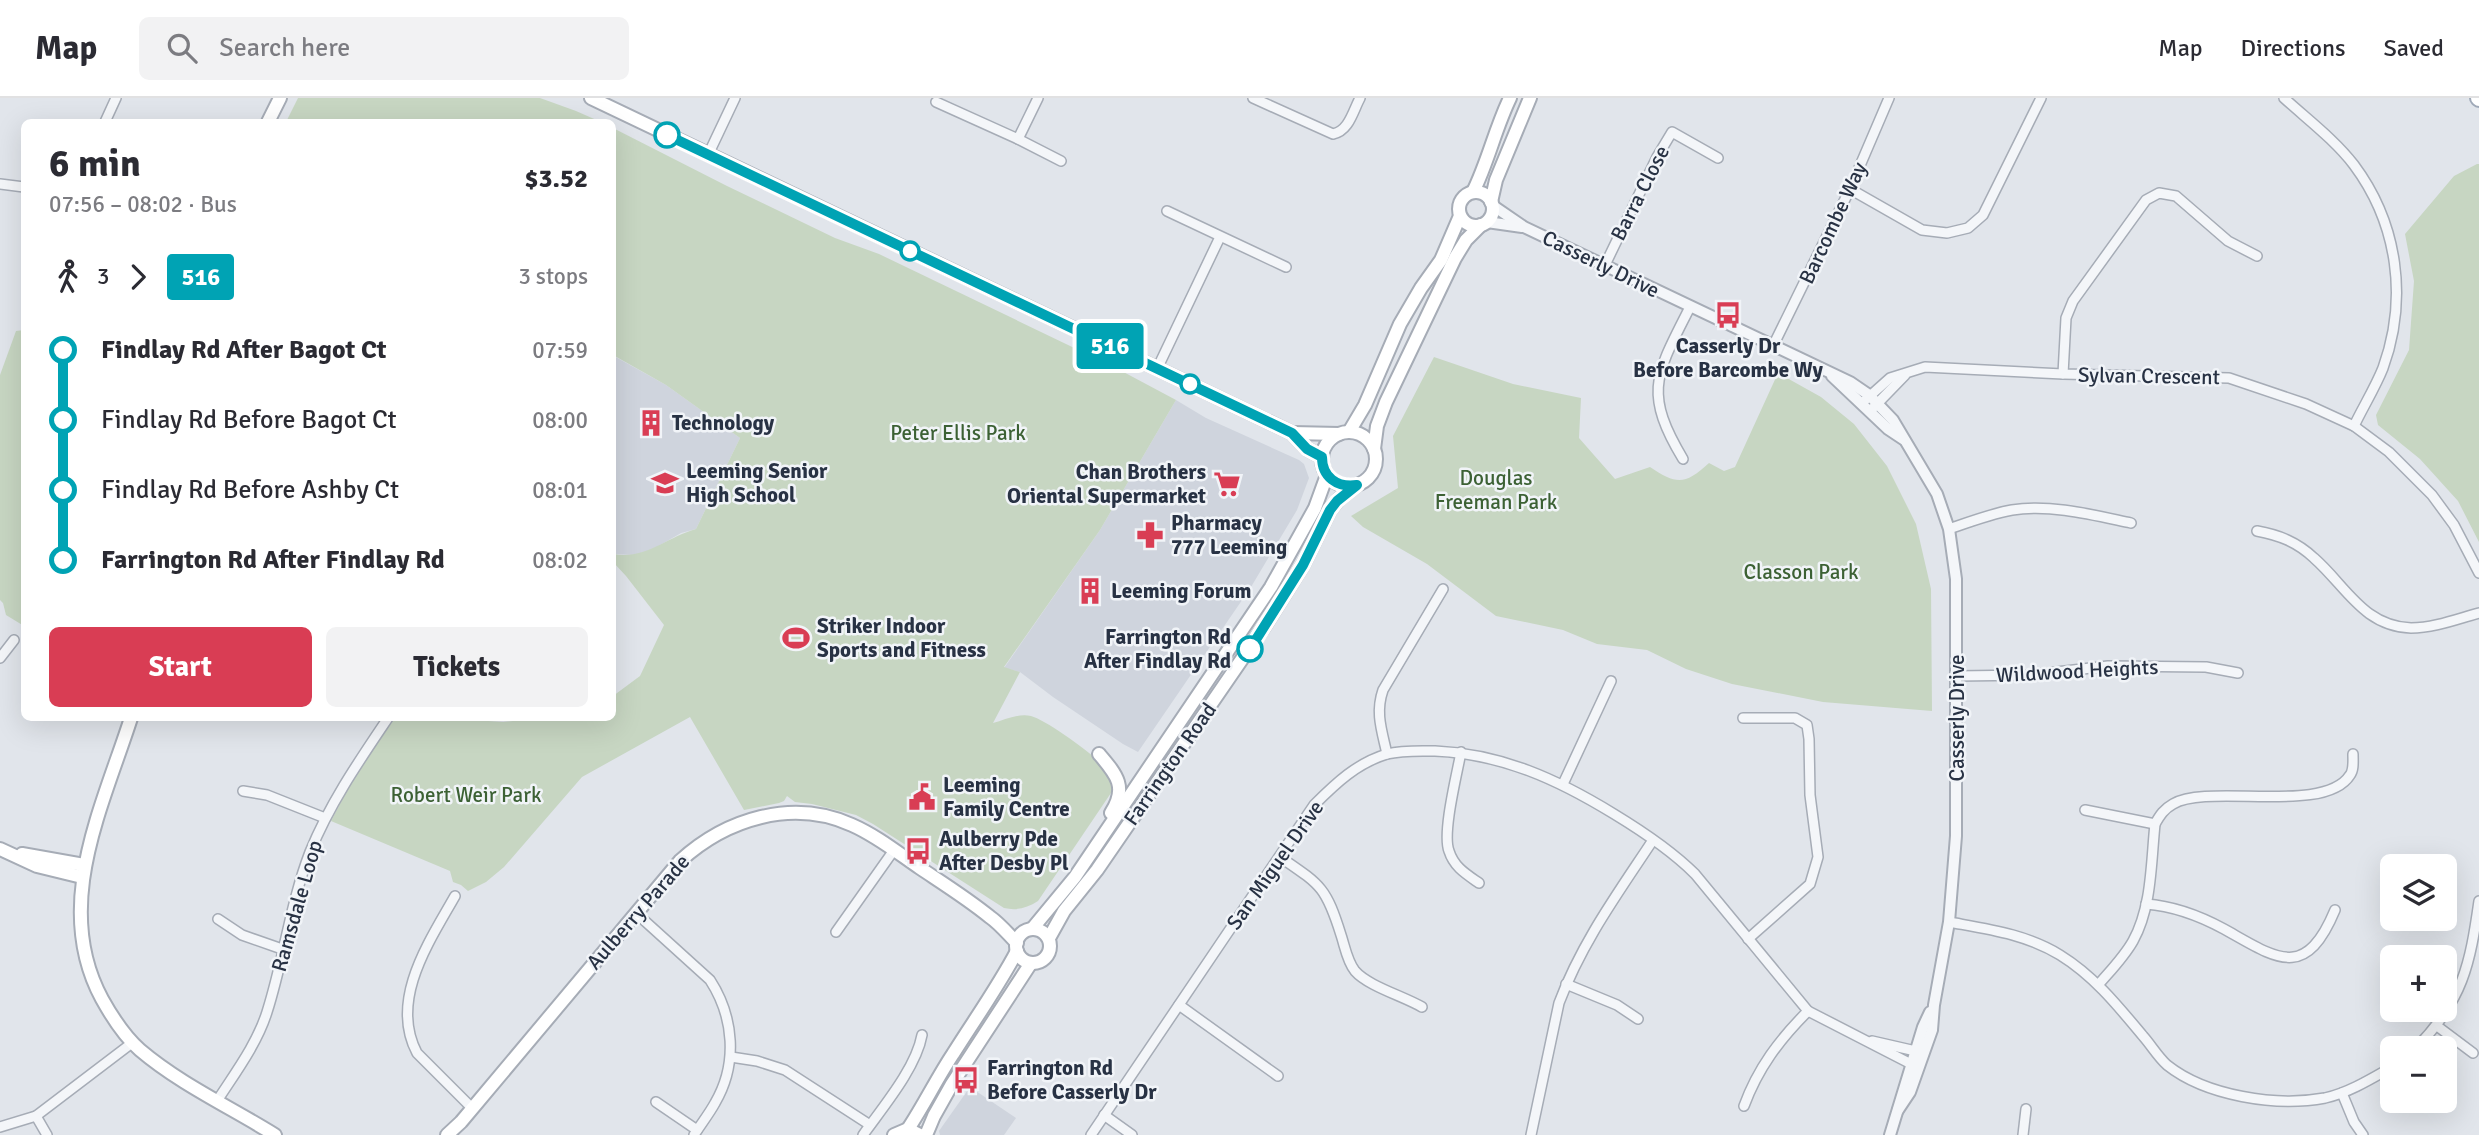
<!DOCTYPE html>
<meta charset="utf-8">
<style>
:root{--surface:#fff;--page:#f2f2f3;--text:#2b2b33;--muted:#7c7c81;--line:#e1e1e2;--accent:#d93d54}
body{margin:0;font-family:Signika,sans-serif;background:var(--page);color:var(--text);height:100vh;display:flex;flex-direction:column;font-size:26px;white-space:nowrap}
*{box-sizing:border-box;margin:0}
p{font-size:23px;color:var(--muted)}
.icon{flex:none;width:38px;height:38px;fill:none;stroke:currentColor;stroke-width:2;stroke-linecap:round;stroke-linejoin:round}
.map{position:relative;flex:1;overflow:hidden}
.sheet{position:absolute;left:21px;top:21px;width:595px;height:602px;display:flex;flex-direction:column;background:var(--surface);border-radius:10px;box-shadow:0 7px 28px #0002}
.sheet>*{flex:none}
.badge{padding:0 14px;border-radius:5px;font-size:24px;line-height:46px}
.buttons{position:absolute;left:2380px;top:756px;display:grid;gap:14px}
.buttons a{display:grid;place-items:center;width:77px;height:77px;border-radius:10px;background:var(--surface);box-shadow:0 7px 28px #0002;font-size:35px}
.map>.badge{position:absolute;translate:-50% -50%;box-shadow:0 0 0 4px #fff}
.legs{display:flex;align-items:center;gap:10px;height:77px;padding:0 28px;font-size:23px}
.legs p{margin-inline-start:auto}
.head{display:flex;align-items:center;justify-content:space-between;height:119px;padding:0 28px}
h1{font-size:38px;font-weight:700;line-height:52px}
.action{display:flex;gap:14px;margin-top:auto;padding:14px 28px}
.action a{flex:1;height:80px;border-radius:10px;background:var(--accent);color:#fff;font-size:28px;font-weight:700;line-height:80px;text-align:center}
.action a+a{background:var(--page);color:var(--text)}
ul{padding:0 28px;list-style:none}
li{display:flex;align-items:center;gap:24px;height:70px;font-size:26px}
li i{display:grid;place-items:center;width:10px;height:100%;margin:0 9px;background:currentColor}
li i::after{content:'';width:18px;height:18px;margin:-9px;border:5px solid;border-radius:50%;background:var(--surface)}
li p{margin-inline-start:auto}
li:first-child i{background:linear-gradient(#0000 50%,currentColor 0)}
li:last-child i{background:linear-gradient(currentColor 50%,#0000 0)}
header{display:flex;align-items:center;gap:42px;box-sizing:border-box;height:98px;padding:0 35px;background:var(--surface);border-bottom:2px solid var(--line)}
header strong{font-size:33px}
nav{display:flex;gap:38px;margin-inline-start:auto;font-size:24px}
.search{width:490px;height:63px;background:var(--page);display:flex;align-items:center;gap:18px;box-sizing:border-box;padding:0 24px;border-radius:10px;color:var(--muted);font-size:26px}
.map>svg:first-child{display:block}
</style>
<header>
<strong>Map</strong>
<div class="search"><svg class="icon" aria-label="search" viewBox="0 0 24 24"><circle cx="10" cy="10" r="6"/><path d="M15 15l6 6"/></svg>Search here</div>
<nav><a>Map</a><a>Directions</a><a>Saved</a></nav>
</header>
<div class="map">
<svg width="2479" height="1037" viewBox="0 0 2479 1037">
<rect width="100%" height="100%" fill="#e1e5eb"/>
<g fill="#cfd4dd">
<polygon points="612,257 666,287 740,340 696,431 681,435 650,453 634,457 613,456"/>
<polygon points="1176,302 1206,320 1299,362 1304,366 1309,380 1297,412 1251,489 1138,654 1123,646 1053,599 1020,574 1004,570 1100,432"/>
<polygon points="970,989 1016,1020 1004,1037 940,1037 939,1033"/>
</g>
<g fill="#c7d6c2">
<polygon points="298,0 540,0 576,13 601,24 286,24"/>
<path d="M613,30L727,88L835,140L879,156L1116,270L1176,302L1100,432L1004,569L1020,574L993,625C1005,622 1018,615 1031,618C1047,622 1102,662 1111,676C1114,681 1113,687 1113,692L1038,803C1027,810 1017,813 1004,810L873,726L856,717L812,706L795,704L787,698L784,703L779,705L744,712L690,619L582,679L504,769L486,784L468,793L461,787L453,784L450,773L331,723L354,679L395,620H443L503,624L542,620H612L613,598L640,578L664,527L626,478L613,464V456C645,462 667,439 696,431L740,340L666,287L613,257Z"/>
<polygon points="2477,66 2479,66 2479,444 2458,403 2420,361 2378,327 2376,317 2409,252 2414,183 2405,136 2454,78"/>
<polygon points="24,232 24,528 6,517 3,505 0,502 0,277 16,233"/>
<path d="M1434,259L1513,286L1581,300L1579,340L1615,381L1650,369C1677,387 1685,387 1709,365L1724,373L1735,369L1778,275L1821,299L1854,326L1887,368L1916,426L1931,491L1932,613L1823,604L1732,586L1686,571L1647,552L1597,546L1563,532L1496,518L1427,466L1363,429L1351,418L1398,390L1393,338Z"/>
</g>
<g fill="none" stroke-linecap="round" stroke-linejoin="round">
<defs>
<g id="minor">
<path d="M1253,0L1333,36C1349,33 1353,13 1360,0"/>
<path d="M2284,0C2307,21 2335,42 2354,67C2398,126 2408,201 2383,270C2375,290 2363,309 2354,328"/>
<polyline points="936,4 1018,41 1061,63"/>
<polyline points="105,24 116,0"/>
<polyline points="1018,41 1038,0"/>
<polyline points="708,57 735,0"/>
<polyline points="0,86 24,89"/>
<polyline points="1850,91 1922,132 1947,135 1968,130 1983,117 2041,0"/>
<polyline points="1167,113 1286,169"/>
<polyline points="1605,167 1657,59 1672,34 1718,60"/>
<polyline points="1773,248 1850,91 1889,0"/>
<polyline points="1157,271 1220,139"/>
<polyline points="2063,276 2066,220 2073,203 2146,102 2159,95 2176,98 2228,143 2257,158"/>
<polyline points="1862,305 1890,280 1925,269 2063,276 2229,280 2306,306 2354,328 2389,354 2432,397 2454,427 2479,475"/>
<polyline points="1873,310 1905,277"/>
<path d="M1683,361C1642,293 1657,275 1690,209"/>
<path d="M1949,431C1969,424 1990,416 2012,412C2051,406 2093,417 2131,425"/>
<path d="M2257,433C2279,437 2297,444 2314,460C2346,488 2363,528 2411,530C2434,530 2457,521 2479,515"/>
<polyline points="0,560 14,542"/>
<polyline points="1957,578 2031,577 2108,568 2206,569 2238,575"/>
<polyline points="1743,620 1795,620 1807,627 1809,641 1810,697 1818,759 1810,786 1748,841"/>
<path d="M1461,654C1457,676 1442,735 1449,753C1454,769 1466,776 1479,785"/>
<path d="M1387,656C1382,633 1375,615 1383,592L1443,491"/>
<polyline points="1563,686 1611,583"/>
<polyline points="243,693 267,697 325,720"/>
<polyline points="2085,712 2155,726"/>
<path d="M1280,759C1321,787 1326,789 1341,837C1345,849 1347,863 1355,873C1368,888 1403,898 1422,909"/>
<path d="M455,798C429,844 389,902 417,955L472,1010"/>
<path d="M2146,806C2173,808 2200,818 2224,831C2276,860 2305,884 2335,812"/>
<path d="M636,815L710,882C734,919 738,966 715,1005C709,1016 701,1026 694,1037"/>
<polyline points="218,821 242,837 282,851"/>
<path d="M1949,824C1987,831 2026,836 2060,857C2094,878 2118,908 2143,938C2151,947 2158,959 2167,967C2206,998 2276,1009 2325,1000C2348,995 2371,981 2392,969"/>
<polyline points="836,834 894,752"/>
<polyline points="1566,886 1617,907 1638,921"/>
<path d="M2099,886C2111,872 2124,859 2133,843C2152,809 2151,764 2155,726C2160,717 2164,711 2173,706C2209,685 2325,717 2350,677C2354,672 2353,663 2353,656"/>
<polyline points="1179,907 1278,978"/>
<polyline points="2437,928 2473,955"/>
<polyline points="1872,943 1920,954"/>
<path d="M2416,950C2463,902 2470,867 2479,803"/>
<polyline points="731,959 757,963 785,972 870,1027"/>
<polyline points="2342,995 2354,1024 2363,1037"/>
<path d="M217,1003C235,975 257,946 267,914C284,861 290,806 310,754C330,705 359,663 388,620"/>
<polyline points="656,1004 697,1032"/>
<path d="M1744,1008C1758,970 1779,942 1808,913"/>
<polyline points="1104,1017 1132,1037"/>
<polyline points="36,1018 47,1037"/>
<polyline points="0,1029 36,1018 132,945"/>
<path d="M863,1037C883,1009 916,970 922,937"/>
<path d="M1091,1037L1314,707C1336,685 1357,665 1387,656C1403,652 1419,653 1435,653C1502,656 1557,681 1614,716C1642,733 1671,752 1695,776L1808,913L1915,968"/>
<path d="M1531,1037L1559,905C1582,844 1618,795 1653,742"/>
<polyline points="2023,1037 2026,1011"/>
</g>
<g id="tertiary">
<polyline points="1492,107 1524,129 1850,284 1869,297 1893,322 1937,396 1949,431 1956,481 1956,738 1949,824 1934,907 1932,932 1910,994 1898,1012"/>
<polyline points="1487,124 1522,129"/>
<polyline points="1832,278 1888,331 1903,341"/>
<polyline points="1890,1037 1923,929 1930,914"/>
</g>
<g id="secondary">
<polyline points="591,0 1292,335 1307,351 1322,359"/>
<polyline points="268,24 280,0"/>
<path d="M1473,94C1488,64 1495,31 1510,0"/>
<circle cx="1476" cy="111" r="17"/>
<polyline points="1491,104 1496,82 1530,0"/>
<polyline points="1349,334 1365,307 1400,226 1421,190 1441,162 1460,118"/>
<circle cx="1349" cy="361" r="27"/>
<polyline points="1292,335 1339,336"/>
<polyline points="1374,351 1377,328 1386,304 1455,160 1466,142 1481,127"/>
<path d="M131,620C102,710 52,809 102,901C112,919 124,938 140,952C180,986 230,1009 275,1037"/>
<path d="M1099,656C1116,676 1128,689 1111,715"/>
<polyline points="0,751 37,768 82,779"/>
<polyline points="22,756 84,767"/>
<polyline points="1032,831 1075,779 1271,489 1315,410 1327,377"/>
<circle cx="1033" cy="848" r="17"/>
<polyline points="1049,840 1064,813 1097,772 1264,529 1303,467 1330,412 1338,402 1357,387"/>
<path d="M908,1031C924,1007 937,980 953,956C975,921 998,889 1017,853"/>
<path d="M447,1037L461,1024L680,763C726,721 792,700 852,727C877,738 898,755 920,770C944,786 968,801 990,819C1000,826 1008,836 1017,845"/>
<polyline points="894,1037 908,1031 920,1037"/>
<polyline points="926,1037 934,1018 952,986 1031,865"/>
</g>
<polyline id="primary" points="2478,0 2479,1"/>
</defs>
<use href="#minor" stroke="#a6acb6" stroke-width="12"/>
<use href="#tertiary" stroke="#a6acb6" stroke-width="14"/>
<use href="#secondary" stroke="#a6acb6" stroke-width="16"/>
<use href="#primary" stroke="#9fa9b8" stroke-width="18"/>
<use href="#minor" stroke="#f4f6f9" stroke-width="9"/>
<use href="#tertiary" stroke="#f4f6f9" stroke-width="10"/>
<use href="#secondary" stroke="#fff" stroke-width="12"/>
<use href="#primary" stroke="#fff" stroke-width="14"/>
</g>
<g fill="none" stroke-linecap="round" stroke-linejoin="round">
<defs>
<path id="line-1" d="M667,37L1292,335L1307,351L1322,359C1322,379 1337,390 1357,387L1337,403L1330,412L1303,467L1250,551"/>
</defs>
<use href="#line-1" stroke="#fff" stroke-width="16"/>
<use href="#line-1" stroke="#00a3b4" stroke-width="10"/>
</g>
<defs>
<symbol id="bus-bare" viewBox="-9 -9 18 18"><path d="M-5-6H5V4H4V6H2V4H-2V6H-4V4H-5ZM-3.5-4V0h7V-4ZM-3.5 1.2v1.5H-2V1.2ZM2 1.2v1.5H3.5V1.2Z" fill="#d93d54" stroke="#f1f4f8" stroke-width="2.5" paint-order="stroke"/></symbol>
<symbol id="building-bare" viewBox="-9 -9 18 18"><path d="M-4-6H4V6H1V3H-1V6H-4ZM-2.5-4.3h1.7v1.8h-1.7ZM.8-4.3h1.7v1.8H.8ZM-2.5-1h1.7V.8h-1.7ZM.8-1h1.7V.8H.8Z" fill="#d93d54" stroke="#f1f4f8" stroke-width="2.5" paint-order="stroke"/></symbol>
<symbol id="school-bare" viewBox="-9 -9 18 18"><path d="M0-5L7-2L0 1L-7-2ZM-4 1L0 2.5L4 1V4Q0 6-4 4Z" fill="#d93d54" stroke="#f1f4f8" stroke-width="2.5" paint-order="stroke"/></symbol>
<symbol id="supermarket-bare" viewBox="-9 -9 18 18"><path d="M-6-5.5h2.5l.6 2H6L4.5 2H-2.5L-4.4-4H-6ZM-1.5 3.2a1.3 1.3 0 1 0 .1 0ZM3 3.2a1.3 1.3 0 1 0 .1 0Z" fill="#d93d54" stroke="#f1f4f8" stroke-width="2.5" paint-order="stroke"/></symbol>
<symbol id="pharmacy-bare" viewBox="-9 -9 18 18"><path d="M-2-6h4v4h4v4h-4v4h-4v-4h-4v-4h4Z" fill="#d93d54" stroke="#f1f4f8" stroke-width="2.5" paint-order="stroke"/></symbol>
<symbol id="stadium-bare" viewBox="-9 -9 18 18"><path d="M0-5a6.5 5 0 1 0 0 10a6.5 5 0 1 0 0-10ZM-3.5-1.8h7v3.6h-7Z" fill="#d93d54" stroke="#f1f4f8" stroke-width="2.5" paint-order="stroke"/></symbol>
<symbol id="civic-bare" viewBox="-9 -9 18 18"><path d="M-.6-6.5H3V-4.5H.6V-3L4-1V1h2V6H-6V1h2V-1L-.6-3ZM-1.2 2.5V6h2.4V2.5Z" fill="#d93d54" stroke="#f1f4f8" stroke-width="2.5" paint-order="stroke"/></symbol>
</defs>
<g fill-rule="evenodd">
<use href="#bus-bare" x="1709" y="198" width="38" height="38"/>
<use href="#building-bare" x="632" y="306" width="38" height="38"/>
<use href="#school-bare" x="646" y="366" width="38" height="38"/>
<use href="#supermarket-bare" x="1208" y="367" width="38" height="38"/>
<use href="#pharmacy-bare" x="1131" y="418" width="38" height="38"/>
<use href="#building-bare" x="1071" y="474" width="38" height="38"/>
<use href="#stadium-bare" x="777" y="521" width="38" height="38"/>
<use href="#civic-bare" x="903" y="680" width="38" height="38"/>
<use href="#bus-bare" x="899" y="734" width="38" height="38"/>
<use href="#bus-bare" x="947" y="963" width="38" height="38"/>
</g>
<g fill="#fff" stroke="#00a3b4" stroke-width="3.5">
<circle cx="667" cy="37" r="12"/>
<circle cx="910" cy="153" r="9"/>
<circle cx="1190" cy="286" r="9"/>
<circle cx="1250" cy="551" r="12"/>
</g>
<g text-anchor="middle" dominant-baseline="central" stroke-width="5" stroke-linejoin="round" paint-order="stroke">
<g font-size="21" fill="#283244" stroke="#f1f4f8">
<text transform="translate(1640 95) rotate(-63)">Barra Close</text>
<text transform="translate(1833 125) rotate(-65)">Barcombe Way</text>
<text transform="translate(1601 166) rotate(26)">Casserly Drive</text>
<text transform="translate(2149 278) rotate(1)">Sylvan Crescent</text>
<text transform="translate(2077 573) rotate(-3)">Wildwood Heights</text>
<text transform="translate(1957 620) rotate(-90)">Casserly Drive</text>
<text transform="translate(1170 666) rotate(-55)">Farrington Road</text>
<text transform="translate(1275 767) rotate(-55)">San Miguel Drive</text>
<text transform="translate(297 808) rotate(-74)">Ramsdale Loop</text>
<text transform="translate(638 814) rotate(-49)">Aulberry Parade</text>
</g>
<g font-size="21" font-weight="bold" fill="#283244" stroke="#f1f4f8" text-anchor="start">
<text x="1728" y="248" text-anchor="middle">Casserly Dr<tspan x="1728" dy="24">Before Barcombe Wy</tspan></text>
<text x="672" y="325">Technology</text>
<text x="686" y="373">Leeming Senior<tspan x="686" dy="24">High School</tspan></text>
<text x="1206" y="374" text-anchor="end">Chan Brothers<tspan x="1206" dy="24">Oriental Supermarket</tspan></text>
<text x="1171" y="425">Pharmacy<tspan x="1171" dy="24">777 Leeming</tspan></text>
<text x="1111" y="493">Leeming Forum</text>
<text x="817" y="528">Striker Indoor<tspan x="817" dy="24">Sports and Fitness</tspan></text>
<text x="943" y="687">Leeming<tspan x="943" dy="24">Family Centre</tspan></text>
<text x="939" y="741">Aulberry Pde<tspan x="939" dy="24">After Desby Pl</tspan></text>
<text x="987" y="970">Farrington Rd<tspan x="987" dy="24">Before Casserly Dr</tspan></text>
</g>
<g font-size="21" fill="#3c6134" stroke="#f1f4f8">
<text x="958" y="335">Peter Ellis Park</text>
<text x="1496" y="380">Douglas<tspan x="1496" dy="24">Freeman Park</tspan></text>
<text x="1801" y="474">Classon Park</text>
<text x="466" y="697">Robert Weir Park</text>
</g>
<g font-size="21" font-weight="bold" fill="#283244" stroke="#f1f4f8" text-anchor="end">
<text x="1231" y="539">Farrington Rd<tspan x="1231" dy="24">After Findlay Rd</tspan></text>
</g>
</g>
</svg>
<div class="buttons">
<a><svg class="icon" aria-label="layers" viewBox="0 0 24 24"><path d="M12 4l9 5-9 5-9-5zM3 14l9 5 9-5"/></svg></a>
<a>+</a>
<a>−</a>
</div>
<b class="badge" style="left:1110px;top:248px;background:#00a3b4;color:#fff">516</b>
<section class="sheet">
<div class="head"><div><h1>6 min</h1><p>07:56 – 08:02 · Bus</p></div><b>$3.52</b></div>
<div class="legs"><svg class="icon" aria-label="walk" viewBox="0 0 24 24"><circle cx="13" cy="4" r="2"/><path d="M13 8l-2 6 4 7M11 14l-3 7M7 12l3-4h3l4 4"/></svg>3<svg class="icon" aria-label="forward" viewBox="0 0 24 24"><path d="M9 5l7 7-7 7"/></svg><b class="badge" style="background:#00a3b4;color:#fff">516</b><p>3 stops</p></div>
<ul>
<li><i style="color:#00a3b4"></i><b>Findlay Rd After Bagot Ct</b><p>07:59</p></li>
<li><i style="color:#00a3b4"></i><span>Findlay Rd Before Bagot Ct</span><p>08:00</p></li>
<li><i style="color:#00a3b4"></i><span>Findlay Rd Before Ashby Ct</span><p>08:01</p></li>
<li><i style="color:#00a3b4"></i><b>Farrington Rd After Findlay Rd</b><p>08:02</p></li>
</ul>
<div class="action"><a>Start</a><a>Tickets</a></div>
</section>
</div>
